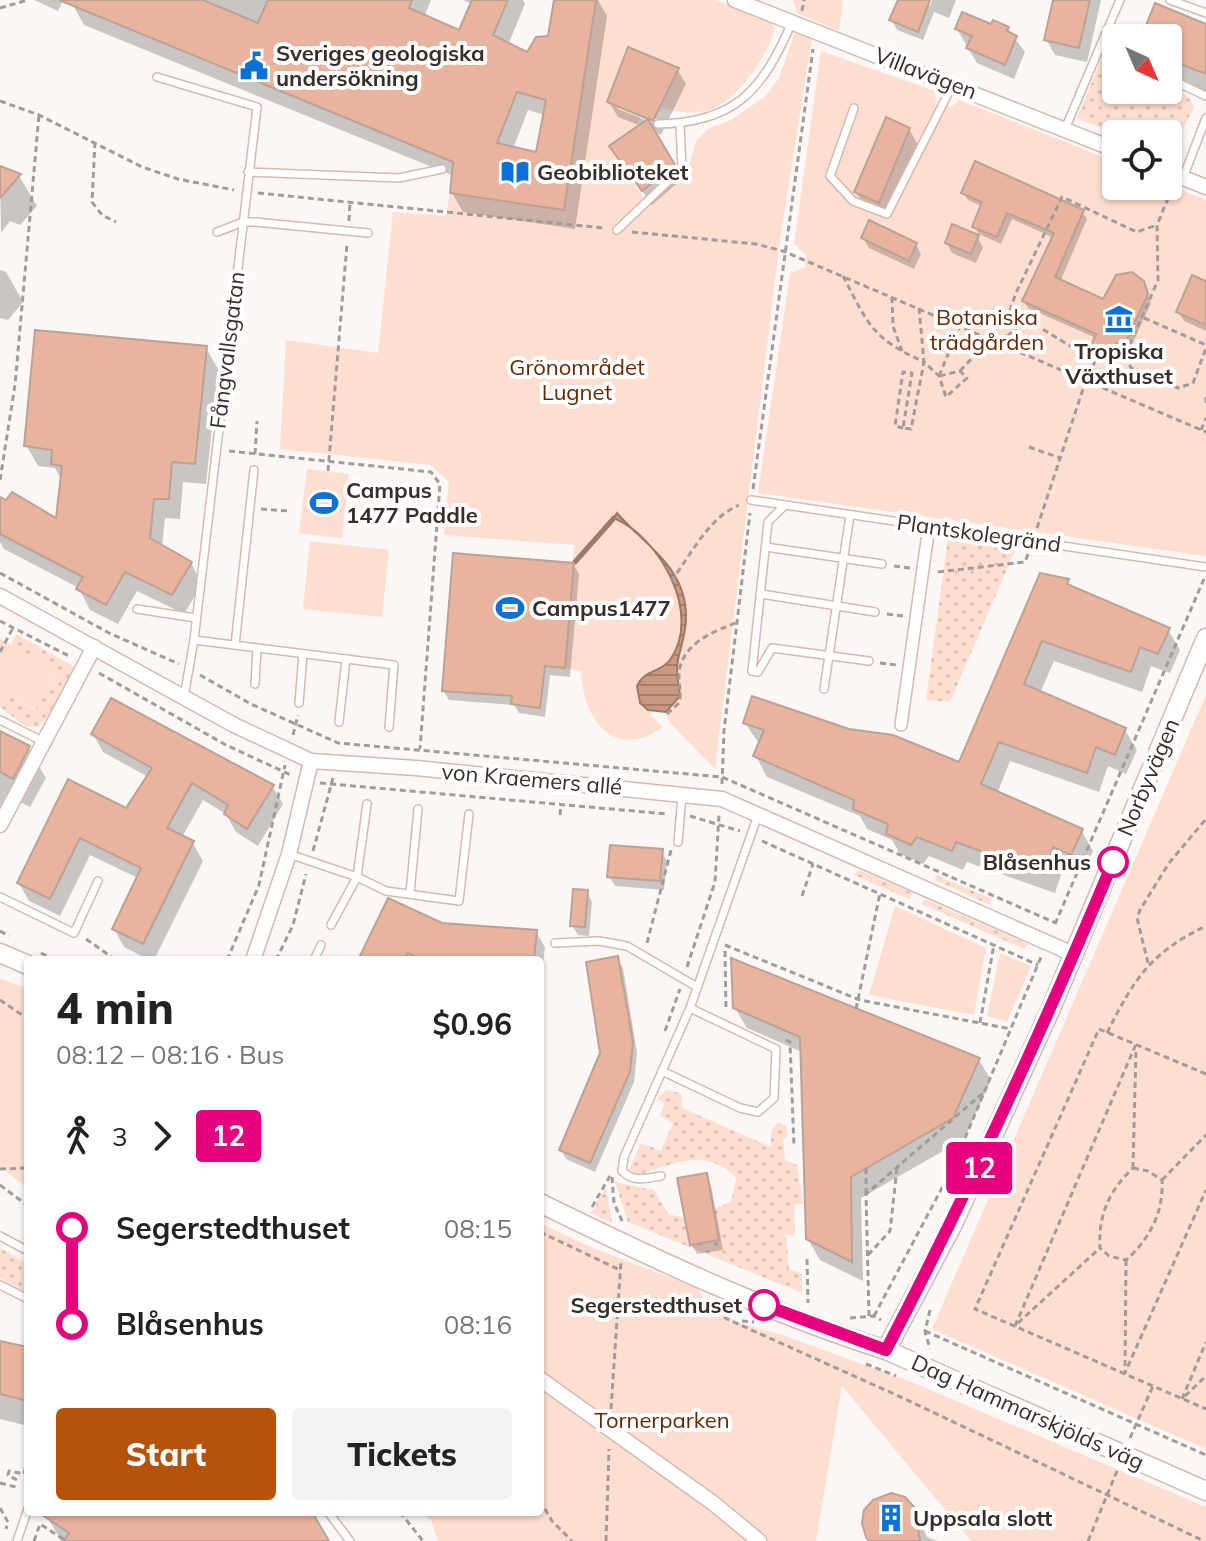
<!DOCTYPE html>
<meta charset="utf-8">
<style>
:root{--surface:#fff;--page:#f2f2f2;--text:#222;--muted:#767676;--accent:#b45309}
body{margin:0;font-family:Mulish,sans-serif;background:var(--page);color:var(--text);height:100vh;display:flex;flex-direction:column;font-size:30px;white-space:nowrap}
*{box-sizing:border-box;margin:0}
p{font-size:26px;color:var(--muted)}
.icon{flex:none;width:44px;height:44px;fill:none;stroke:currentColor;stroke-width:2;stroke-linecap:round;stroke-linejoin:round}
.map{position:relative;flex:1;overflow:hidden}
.drawer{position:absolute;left:24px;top:956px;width:520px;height:560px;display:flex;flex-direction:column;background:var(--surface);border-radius:8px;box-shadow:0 2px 6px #0004}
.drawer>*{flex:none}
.badge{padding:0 16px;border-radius:6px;font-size:28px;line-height:52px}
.needle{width:52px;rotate:136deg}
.buttons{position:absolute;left:1102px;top:24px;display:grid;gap:16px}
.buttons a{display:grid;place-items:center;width:80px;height:80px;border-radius:8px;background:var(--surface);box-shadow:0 2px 6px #0004;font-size:40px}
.map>.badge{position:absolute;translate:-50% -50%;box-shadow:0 0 0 4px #fff}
.legs{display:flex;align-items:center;gap:12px;height:88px;padding:0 32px;font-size:26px}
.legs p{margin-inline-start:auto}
.head{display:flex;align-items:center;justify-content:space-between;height:136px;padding:0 32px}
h1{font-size:44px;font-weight:800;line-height:60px}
.button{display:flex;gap:16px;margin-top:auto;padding:16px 32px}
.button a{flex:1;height:92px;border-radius:8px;background:var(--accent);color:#fff;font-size:32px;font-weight:800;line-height:92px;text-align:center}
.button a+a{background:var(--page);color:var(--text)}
ul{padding:0 32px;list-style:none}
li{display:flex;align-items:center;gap:28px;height:96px;font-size:30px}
li i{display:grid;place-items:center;width:12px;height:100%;margin:0 10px;background:currentColor}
li i::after{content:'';width:20px;height:20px;margin:-10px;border:6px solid;border-radius:50%;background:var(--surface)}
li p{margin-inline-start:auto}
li:first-child i{background:linear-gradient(#0000 50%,currentColor 0)}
li:last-child i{background:linear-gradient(currentColor 50%,#0000 0)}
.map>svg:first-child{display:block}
</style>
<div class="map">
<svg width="1206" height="1541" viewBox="0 0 1206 1541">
<defs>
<pattern id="grass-dots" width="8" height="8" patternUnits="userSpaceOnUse" patternTransform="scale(2)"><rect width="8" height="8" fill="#feded0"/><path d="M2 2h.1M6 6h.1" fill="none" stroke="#dabfb3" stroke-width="1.8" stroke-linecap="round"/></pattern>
<pattern id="water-rules" width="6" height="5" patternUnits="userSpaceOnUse" patternTransform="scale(2)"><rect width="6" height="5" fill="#cb9881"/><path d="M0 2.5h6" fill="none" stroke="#a67c6a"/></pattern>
</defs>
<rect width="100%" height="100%" fill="#fcf7f4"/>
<g fill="url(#grass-dots)">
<polygon points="1102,58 1116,63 1116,90 1168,90 1168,87 1189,97 1194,107 1181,134 1117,134 1077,118"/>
<polygon points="948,538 1016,548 950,702 926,700"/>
<polygon points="16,634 75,667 50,714 38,727 25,726 0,707 0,691 35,710 57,670 11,645"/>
<polygon points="859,870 913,893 909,899 854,875"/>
<polygon points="936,875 992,899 990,905 935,880"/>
<polygon points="924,899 1028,944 1024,949 922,904"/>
<path d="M666,1090L681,1093L682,1108L771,1147V1131L778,1122L787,1126V1136L783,1140L785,1160L797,1165L803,1204H794L795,1236L786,1234L789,1269L802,1274V1293L628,1222L615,1182L654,1190L668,1214L685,1218L690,1245L719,1240L713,1209L731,1202L736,1178C705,1145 673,1165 634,1176L629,1170L641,1143L661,1151L673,1123L660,1116L665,1103L657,1099Z"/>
<polygon points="606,1188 612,1223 591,1213"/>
<polygon points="0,1248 28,1264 28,1293 0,1278"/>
</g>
<g fill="#feded0">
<path d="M596,0H716L770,20L775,30C764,59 738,102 706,111C690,115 676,111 661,108L678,68L628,48L607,102L641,116L637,126L610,146L648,205L688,169L696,141L709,128L731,120L766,96L779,78L795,32L812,38L780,240L715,769L669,722L666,712L651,711V716L663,727C613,762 583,719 581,671L565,668L574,545L444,535L449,482L431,465L280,449L286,340L378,353L393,212L446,216L450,193L564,210Z"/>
<polygon points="793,0 843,0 839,31 797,13"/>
<polygon points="821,51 935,91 936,104 951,107 959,100 1116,162 1116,186 1168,186 1170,192 1181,190 1206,200 1206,556 758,493 790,273 805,267 806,255 794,244"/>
<polygon points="307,469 349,474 342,538 299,533"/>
<polygon points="310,541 389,550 382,617 303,609"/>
<polygon points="0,639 57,669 36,710 0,691"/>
<polygon points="1206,695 1206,1449 932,1329"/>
<polygon points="895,906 986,948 974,1015 869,995"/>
<polygon points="1000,953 1031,966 1007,1022 987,1016"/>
<polygon points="0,978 28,989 28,1189 0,1166"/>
<polygon points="540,1223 593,1248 698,1288 708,1308 743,1324 785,1336 914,1383 1206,1507 1206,1541 971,1541 842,1386 816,1541 438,1541 431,1520 422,1512 540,1512"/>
</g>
<path fill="url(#water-rules)" stroke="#9f7867" stroke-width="2" d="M617,513C644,545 687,567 686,618C686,633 681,645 678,660C675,673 679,683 680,696L666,712L648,710L640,703L637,686C645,669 660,673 670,660C703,613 659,537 614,518Z"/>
<g fill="#0003" fill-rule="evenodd">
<polygon points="34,0 63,0 58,11"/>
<path d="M75,0H431L424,17L460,32L472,4L463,0H523L525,4L508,45L528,55L550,38L556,0H598L607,16L575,229L463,212L452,193L454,176L84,25L73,5ZM528,110L545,115L538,154L513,149Z"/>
<polygon points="900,0 916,0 930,6 932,0 956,0 949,18 934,12 923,40 897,30 892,20"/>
<polygon points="1055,0 1101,0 1087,62 1055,55 1046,39"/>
<polygon points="1206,26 1206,96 1168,81 1168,38 1143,38"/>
<polygon points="992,27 1007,28 1025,52 1014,79 977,63 957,29"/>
<path d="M677,69L686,84L661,135L653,131L682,179L652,205L621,161L641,126L618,117L609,102ZM618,104L663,122L661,126L618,109Z"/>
<polygon points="909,129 918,145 887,217 865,207 856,192"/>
<polygon points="0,168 19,176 37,206 20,225 10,221 1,233"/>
<polygon points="963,193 1082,212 1087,219 1060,282 1104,302 1143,283 1151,303 1128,353 1121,350 1115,362 1097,354 1093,346 1096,338 1028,308 1024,301 1054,238 1012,219 1001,244 979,234 974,226 983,207 968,200"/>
<polygon points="977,237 983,247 976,263 952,253 947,243"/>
<polygon points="863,238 916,244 921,254 914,269 869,248"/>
<polygon points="0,270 6,272 23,302 8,320 0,318"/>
<polygon points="1206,283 1206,331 1184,321 1178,312"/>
<polygon points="206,348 218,369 206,484 183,482 180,519 165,518 162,547 191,563 202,584 184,614 137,591 118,624 90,610 79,588 4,549 0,542 0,499 58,521 62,481 55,468 38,466 26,445"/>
<polygon points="573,564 579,574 570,677 550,675 545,717 519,713 514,705 449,700 444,691"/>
<polygon points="1067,581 1071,588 1168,630 1180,650 1170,673 1151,666 1142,692 1054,661 1040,693 1125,730 1137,750 1126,774 1108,766 1099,792 1010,761 997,794 1081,830 1093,851 1083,874 1064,866 1055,893 967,862 963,870 929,856 923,864 900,854 892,840 867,829 860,816 767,777 756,756 760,745 745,723 960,765"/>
<polygon points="0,733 28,748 46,778 30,807 6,795 0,807"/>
<polygon points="93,734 272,786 283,804 258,846 236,832 226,814 203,800 182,837 192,842 203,861 154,960 140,960 142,956 124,947 114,929 138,878 90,855 60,916 29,901 19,883 69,782 127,810 148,777 103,752"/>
<polygon points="661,851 667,861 664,890 615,886 609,876"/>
<polygon points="587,892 592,902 589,936 578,935 572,925"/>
<polygon points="442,925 536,932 545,947 540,993 540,960 360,960"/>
<polygon points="617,958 623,968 637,1053 634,1082 595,1172 566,1159 561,1149 602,1054"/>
<polygon points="735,1008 979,1060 991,1080 964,1139 861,1198 863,1281 820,1260 808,1239 802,1052 747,1028"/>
<polygon points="706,1175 711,1185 723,1250 697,1254 692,1245 680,1180"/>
<polygon points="0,1343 28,1350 28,1426 0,1419"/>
<polygon points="914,1509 927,1537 937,1541 872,1541"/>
<polygon points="49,1512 309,1512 327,1541 61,1541 47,1516"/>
</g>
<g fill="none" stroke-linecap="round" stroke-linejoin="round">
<polyline stroke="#9f7867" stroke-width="5" points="575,562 614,518"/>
</g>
<g fill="#e9b49d" stroke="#bba196" stroke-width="2" fill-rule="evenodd">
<path d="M59,0H203L258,23L268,0H412L409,8L459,30L472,0H508L493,35L527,52L536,37L548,36L554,0H596L564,210L450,193L453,162ZM517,92L546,100L536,152L497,143Z"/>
<polygon points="898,0 930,0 918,32 889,20"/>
<polygon points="1053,0 1090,0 1079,48 1044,40"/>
<polygon points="1155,3 1206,24 1206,74 1168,59 1168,38 1141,38"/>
<polygon points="962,12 991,24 993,20 1009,27 1007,31 1017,36 1005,65 966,48 972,36 955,29"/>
<polygon points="628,47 679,68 653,121 607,102"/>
<polygon points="886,117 910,128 879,203 854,192"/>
<polygon points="648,119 675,165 642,191 609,146"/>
<polygon points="975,161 1084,210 1055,277 1103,299 1116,275 1132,272 1144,281 1148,294 1124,346 1116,343 1111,356 1091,346 1096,334 1022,301 1054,233 1007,213 997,237 972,227 982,202 961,193"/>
<polygon points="0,166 21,174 0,198"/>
<polygon points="869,220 917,243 909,261 861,238"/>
<polygon points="952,224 979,235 971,254 945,243"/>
<polygon points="1192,275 1206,281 1206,325 1176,312"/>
<polygon points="35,330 207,346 195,464 172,462 169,499 154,499 150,538 192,562 172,595 125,572 106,605 76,589 83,577 0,534 0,497 6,500 12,492 56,518 62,466 51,464 52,450 24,446"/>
<polygon points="453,553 574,563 565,668 545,666 540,708 511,704 512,696 442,691"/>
<polygon points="1040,573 1069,579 1067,584 1170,628 1158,654 1140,647 1131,672 1042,641 1024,684 1126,728 1115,755 1096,747 1087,773 999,742 981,784 1083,829 1071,855 1053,847 1044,874 956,842 952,851 917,837 911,845 886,834 888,824 853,809 854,800 753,756 764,730 743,723 752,696 849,729 893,735 959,762"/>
<polygon points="111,698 274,785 247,829 224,814 228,805 192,783 167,828 194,841 143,944 112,929 141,868 80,838 50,899 17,883 68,779 126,808 152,768 91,734"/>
<polygon points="0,731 30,746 13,779 0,772"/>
<polygon points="610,845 663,849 660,881 607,877"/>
<polygon points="573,889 588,890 585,927 570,926"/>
<polygon points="388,898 442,923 537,930 534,960 421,960 408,953 404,960 358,960"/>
<polygon points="618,956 633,1042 630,1072 590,1163 559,1150 600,1053 586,962"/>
<polygon points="731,958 980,1058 953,1118 851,1177 852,1262 806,1239 800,1037 733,1008"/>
<polygon points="707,1173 719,1240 690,1245 677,1178"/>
<polygon points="0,1341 28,1347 28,1401 0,1394"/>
<polygon points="891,1493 905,1497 915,1508 920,1541 869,1541 866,1537 862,1523 864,1510 873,1500"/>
<polygon points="38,1512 312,1512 329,1541 64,1541 69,1533"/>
</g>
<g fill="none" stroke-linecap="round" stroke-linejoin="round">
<defs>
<g id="service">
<polyline points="1170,0 1206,13"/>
<polyline points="1102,46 1116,53"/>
<polyline points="157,77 257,107 194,640 184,697"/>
<polyline points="1168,78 1206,96"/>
<polyline points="854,108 830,176 853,201 887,214 952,86"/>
<path d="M658,124C735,123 763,90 792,22"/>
<polyline points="1065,129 1120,0"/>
<polyline points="248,172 399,178 442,169"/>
<polyline points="1183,178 1206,118"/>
<polyline points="617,230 682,168 680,124"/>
<polyline points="217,232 243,222 255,222 368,233"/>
<polyline points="751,500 1206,567"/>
<polyline points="766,547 882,564"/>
<polyline points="761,594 875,612"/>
<polyline points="137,609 196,618"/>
<polyline points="194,640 394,665 389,727"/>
<polyline points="235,645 254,470"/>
<polyline points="752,671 768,522 785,505"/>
<polyline points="752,671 758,672 772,648 869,661"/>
<polyline points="255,684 257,648"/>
<polyline points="824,689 850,515"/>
<polyline points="299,703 303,654"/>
<polyline points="0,720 44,742"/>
<polyline points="339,722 346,659"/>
<polyline points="678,842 682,796"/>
<polyline points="289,854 357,877 367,804"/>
<polyline points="410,893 418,809"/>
<polyline points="0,897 74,933 98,881"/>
<polyline points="331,925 357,877 386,891 459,901 469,814"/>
<polyline points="555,943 599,941 627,946 697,987"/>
<polyline points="314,960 321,945"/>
<polyline points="662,1071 740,1108 758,1112 774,1098 776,1049 690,1008"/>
<path d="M661,1176C646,1178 634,1183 622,1171L624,1157L690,1008L758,815"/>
<polyline points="0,1236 28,1251"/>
<polyline points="0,1285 28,1299"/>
<polyline points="328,1512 350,1541"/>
<polyline points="17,1541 28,1509"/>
</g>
<polyline id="pedestrian" points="901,725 929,526"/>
<g id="minor">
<polyline points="735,0 1116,150"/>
<polyline points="1168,172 1206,187"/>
<polyline points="0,596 234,725 311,761 416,768 722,799 1073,954"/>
<polyline points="0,825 94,647"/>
<polyline points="253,960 289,854 311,761"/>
<polyline points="540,1379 713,1503 759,1541"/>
</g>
<g id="tertiary">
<polyline points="0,953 28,965"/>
<path d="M540,1203C652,1258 766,1312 886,1350L1206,1491"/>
<polyline points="886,1350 953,1224 1052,1006 1206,638"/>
</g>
</defs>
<use href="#service" stroke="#d4baae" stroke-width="10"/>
<use href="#pedestrian" stroke="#d4baae" stroke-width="14"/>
<use href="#minor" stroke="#d4baae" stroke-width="17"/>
<use href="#tertiary" stroke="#d4baae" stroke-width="21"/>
<g stroke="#a39b97" stroke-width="3" stroke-dasharray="6 4" stroke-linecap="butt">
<polyline points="0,8 28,0"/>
<polyline points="802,11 804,0"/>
<polyline points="0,101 39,115 142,167 178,179 234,190"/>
<polyline points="95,142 92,202 102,215 116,222"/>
<polyline points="258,193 604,228"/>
<polyline points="349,221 350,201"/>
<polyline points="632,232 756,244 783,251 1206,432"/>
<path d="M843,276C869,326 872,338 924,362L911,429L903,428L912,373L903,372L895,426L903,428"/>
<polyline points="892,297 893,326 902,351"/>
<polyline points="919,308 924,362 939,376 946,397 967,378 960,371 939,376"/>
<polyline points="1144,318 1206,345"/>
<polyline points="1017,327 1008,318 1015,295 1062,197 1137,232 1157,225"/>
<polyline points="1000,343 1017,327 1039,327 1095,361"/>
<polyline points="1098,355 1114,360 1125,356 1158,280 1157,225 1171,191"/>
<polyline points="1125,356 1131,368 1178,388 1193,383 1206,348"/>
<polyline points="960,371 990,339"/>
<polyline points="939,376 959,328"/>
<polyline points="1206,397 1206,403"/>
<polyline points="1201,430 1206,418"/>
<polyline points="1029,447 1060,458"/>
<polyline points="229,451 431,472 440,484 420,749"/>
<polyline points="255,454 257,421"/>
<polyline points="328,471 347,244"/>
<polyline points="0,480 15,385 39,115"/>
<polyline points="753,489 813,49"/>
<polyline points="261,509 289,511"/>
<polyline points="1037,528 1086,380 1100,351"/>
<polyline points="894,566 910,568"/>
<polyline points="938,572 1025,562 1028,554"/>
<polyline points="0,573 109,633 179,664"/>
<path d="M671,581C692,554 707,519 739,505"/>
<polyline points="887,614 903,616"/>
<polyline points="0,621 71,657"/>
<polyline points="0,652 14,626"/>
<polyline points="880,663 897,665"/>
<polyline points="99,673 226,745 293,776"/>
<polyline points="200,675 251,704 338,743 722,777 1056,923"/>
<path d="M667,714L679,703C682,693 679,687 679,678C678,646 711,632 736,623"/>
<polyline points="293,735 298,715"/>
<polyline points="320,783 667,814"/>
<polyline points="722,784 724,731 750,513"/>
<polyline points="560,815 561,804"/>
<polyline points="690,816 740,831"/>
<polyline points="762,841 1038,965"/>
<polyline points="313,851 333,778"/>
<polyline points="802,896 813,864"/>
<polyline points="1055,924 1204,579"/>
<polyline points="0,931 9,936"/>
<polyline points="86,939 116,960"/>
<polyline points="647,943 671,850"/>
<polyline points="725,945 860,1000 1011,1029"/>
<polyline points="725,951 726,1011"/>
<polyline points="41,953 55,960"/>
<polyline points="227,960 259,885 285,765"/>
<polyline points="276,960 293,925 306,874"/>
<polyline points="1148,963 1137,918 1140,910 1169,863 1206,819"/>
<polyline points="687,967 715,882 719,815"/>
<polyline points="0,1000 28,1019"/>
<polyline points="856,1009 880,893"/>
<polyline points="980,1023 994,944"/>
<polyline points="665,1031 680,989"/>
<path d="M1107,1033C1134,979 1150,953 1206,926"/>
<polyline points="786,1040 790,1042 794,1147"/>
<polyline points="1206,1074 1099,1029 975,1309 1206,1409"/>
<polyline points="866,1168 866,1194"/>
<path d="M1133,1168L1148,1171L1162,1180C1164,1211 1150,1239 1126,1260L1109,1256L1100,1248C1098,1215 1109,1191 1133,1168Z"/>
<polyline points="1133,1168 1136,1048"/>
<polyline points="0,1169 28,1168"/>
<polyline points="612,1177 614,1203 623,1223"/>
<polyline points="1162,1180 1206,1135"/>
<polyline points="0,1185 28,1206"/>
<polyline points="592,1207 610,1176"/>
<polyline points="540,1232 620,1270"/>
<polyline points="868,1255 890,1231 897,1168"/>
<polyline points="807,1259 808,1303"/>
<polyline points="1126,1260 1125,1373 1206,1190"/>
<polyline points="708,1305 727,1319 903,1398 1204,1541"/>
<polyline points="930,1310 925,1331 930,1349"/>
<polyline points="869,1316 866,1194 983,1093"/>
<polyline points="874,1316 952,1169 1041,957"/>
<polyline points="850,1318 874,1316 881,1320"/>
<polyline points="742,1321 754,1322"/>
<polyline points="1018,1323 1100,1248"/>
<polyline points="1015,1326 1136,1044"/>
<polyline points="925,1331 1206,1455"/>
<polyline points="866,1364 896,1376"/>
<polyline points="1185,1396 1206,1376"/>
<polyline points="1182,1399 1206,1342"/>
<polyline points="611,1409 621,1261"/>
<polyline points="1130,1438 1153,1386"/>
<polyline points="17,1480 8,1475 9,1471 24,1474 28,1456"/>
<polyline points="0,1483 16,1487"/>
<polyline points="540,1500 552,1521 572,1541"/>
<polyline points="0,1508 8,1522 6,1529"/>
<polyline points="400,1512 423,1541"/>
<polyline points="34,1541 40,1524 63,1539 61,1541"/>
<polyline points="606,1541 609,1449"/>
<polyline points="1088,1541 1117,1471"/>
</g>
<use href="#service" stroke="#fff" stroke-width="7"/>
<use href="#pedestrian" stroke="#fff" stroke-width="11"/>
<use href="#minor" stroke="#fff" stroke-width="14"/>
<use href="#tertiary" stroke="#fff" stroke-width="18"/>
</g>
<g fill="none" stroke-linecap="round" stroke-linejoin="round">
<defs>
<path id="line-1" d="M764,1305L886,1350C970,1189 1043,1029 1113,862"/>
</defs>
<use href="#line-1" stroke="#fff" stroke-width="18"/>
<use href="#line-1" stroke="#e6007e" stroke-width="12"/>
</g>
<defs>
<symbol id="civic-bare" viewBox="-9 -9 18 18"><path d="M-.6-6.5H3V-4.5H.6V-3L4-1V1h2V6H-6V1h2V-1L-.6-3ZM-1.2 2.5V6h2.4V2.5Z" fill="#0971d9" stroke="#fff" stroke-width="2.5" paint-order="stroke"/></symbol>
<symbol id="library-bare" viewBox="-9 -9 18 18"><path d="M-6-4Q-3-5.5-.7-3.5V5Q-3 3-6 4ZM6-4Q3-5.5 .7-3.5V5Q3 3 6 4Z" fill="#0971d9" stroke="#fff" stroke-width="2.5" paint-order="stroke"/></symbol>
<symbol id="museum-bare" viewBox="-9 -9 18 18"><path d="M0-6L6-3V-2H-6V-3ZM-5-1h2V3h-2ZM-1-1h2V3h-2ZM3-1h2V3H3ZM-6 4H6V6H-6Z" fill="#0971d9" stroke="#fff" stroke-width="2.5" paint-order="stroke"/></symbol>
<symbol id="stadium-bare" viewBox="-9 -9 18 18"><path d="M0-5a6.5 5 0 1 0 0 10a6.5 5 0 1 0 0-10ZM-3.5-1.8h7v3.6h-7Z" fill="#0971d9" stroke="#fff" stroke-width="2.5" paint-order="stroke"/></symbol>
<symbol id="building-bare" viewBox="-9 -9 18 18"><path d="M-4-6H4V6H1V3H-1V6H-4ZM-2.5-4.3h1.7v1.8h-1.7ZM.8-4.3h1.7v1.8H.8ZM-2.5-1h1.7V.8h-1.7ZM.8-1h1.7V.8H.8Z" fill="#0971d9" stroke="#fff" stroke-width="2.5" paint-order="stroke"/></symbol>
</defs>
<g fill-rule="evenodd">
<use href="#civic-bare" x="234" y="46" width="40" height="40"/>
<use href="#library-bare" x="495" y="152" width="40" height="40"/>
<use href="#museum-bare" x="1099" y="299" width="40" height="40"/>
<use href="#stadium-bare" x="304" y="483" width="40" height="40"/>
<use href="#stadium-bare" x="490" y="588" width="40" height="40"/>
<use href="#building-bare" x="871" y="1498" width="40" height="40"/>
</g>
<g fill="#fff" stroke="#e6007e" stroke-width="4">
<circle cx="1113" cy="862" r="14"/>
<circle cx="764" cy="1305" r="14"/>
</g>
<g text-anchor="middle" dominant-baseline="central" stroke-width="8" stroke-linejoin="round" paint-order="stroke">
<g font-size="22" font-weight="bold" fill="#382d29" stroke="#fff" text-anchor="start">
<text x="276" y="53">Sveriges geologiska<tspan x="276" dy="25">undersökning</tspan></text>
<text x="537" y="172">Geobiblioteket</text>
<text x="1119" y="351" text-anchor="middle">Tropiska<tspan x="1119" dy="25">Växthuset</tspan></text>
<text x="346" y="490">Campus<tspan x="346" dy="25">1477 Paddle</tspan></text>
<text x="532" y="608">Campus1477</text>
<text x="913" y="1518">Uppsala slott</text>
</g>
<g font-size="22" fill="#382d29" stroke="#fff">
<text transform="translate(926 73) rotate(21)">Villavägen</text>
<text transform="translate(227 350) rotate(-83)">Fångvallsgatan</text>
<text transform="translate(979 533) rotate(8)">Plantskolegränd</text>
<text transform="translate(1148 777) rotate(-67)">Norbyvägen</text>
<text transform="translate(532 779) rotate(5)">von Kraemers allé</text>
<text transform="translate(1028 1412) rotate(24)">Dag Hammarskjölds väg</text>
</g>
<g font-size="22" fill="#662804" stroke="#fff">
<text x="987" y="317">Botaniska<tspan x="987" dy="25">trädgården</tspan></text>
<text x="577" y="367">Grönområdet<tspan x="577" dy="25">Lugnet</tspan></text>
<text x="662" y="1420">Tornerparken</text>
</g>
<g font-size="22" font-weight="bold" fill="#382d29" stroke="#fff" text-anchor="end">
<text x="1091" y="862">Blåsenhus</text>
<text x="742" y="1305">Segerstedthuset</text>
</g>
</g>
</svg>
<div class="buttons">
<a><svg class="needle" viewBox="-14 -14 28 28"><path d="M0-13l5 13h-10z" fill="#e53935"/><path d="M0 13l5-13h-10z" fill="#767676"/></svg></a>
<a><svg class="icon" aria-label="locate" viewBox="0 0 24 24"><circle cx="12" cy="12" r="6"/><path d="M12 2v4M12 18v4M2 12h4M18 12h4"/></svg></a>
</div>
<b class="badge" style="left:979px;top:1168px;background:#e6007e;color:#fff">12</b>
<section class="drawer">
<div class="head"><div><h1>4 min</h1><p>08:12 – 08:16 · Bus</p></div><b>$0.96</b></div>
<div class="legs"><svg class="icon" aria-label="walk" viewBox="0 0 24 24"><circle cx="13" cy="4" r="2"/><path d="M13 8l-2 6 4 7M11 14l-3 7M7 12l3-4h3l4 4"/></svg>3<svg class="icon" aria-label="forward" viewBox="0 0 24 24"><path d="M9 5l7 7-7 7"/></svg><b class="badge" style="background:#e6007e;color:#fff">12</b></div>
<ul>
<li><i style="color:#e6007e"></i><b>Segerstedthuset</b><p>08:15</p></li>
<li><i style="color:#e6007e"></i><b>Blåsenhus</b><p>08:16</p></li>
</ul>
<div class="button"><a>Start</a><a>Tickets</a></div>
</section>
</div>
